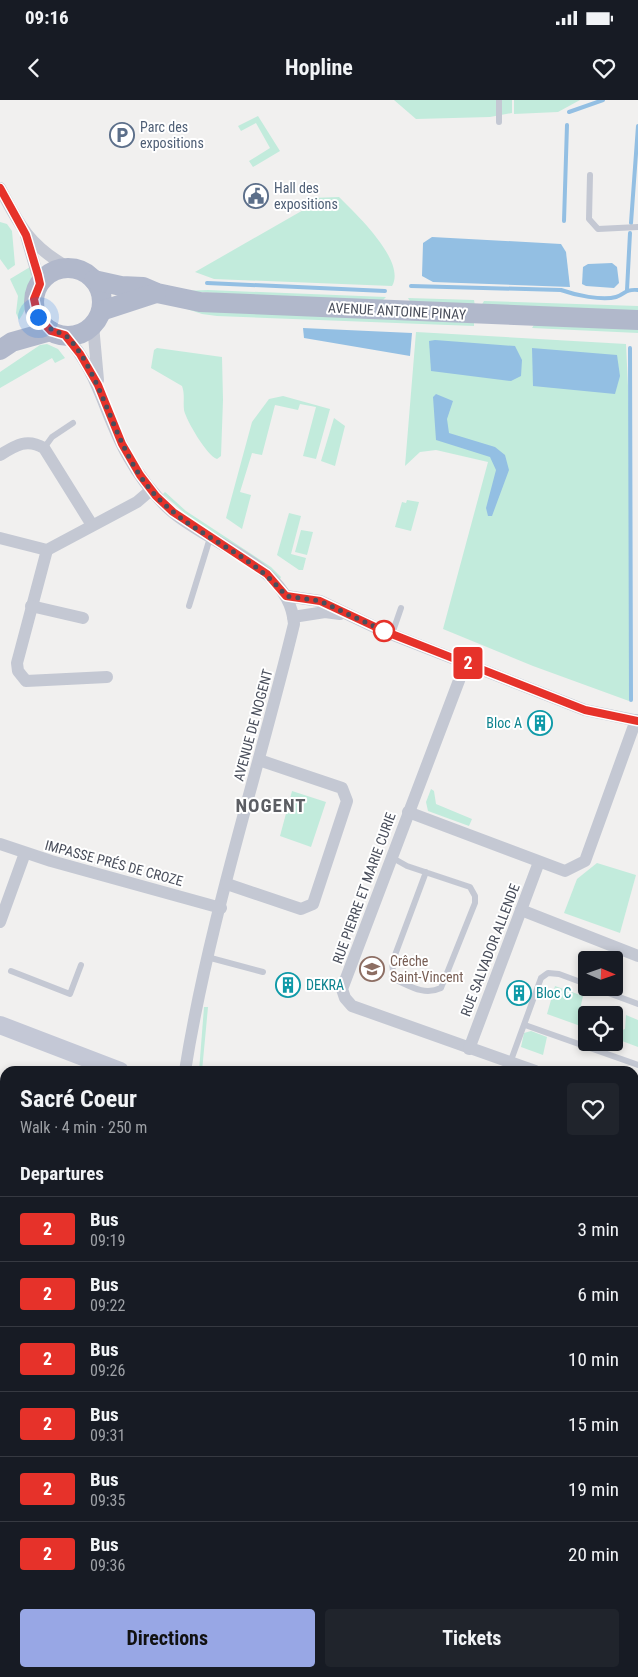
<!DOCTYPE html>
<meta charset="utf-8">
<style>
:root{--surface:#171b24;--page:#20242c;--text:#f1f3f6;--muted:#9ea1a6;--line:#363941;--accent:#98a7e5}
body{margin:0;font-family:"Roboto Condensed",sans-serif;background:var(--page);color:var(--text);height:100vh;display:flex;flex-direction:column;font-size:19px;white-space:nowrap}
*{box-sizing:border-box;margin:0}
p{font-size:16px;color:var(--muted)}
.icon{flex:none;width:28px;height:28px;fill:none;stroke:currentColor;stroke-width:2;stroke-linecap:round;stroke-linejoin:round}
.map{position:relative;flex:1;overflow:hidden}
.details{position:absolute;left:0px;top:966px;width:639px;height:611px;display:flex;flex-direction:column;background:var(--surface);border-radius:15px 15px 0 0;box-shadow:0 2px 8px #0003}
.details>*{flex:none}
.badge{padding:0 10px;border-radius:4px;font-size:18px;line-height:32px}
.needle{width:32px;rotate:92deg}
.tools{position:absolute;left:578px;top:851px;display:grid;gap:10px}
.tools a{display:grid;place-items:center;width:45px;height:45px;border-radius:5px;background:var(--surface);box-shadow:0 2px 8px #0003;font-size:25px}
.you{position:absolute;width:25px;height:25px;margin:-12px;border:4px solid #fff;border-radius:50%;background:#1a73e8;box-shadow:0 0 0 8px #1a73e833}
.map>.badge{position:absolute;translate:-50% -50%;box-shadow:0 0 0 2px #fff}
h2{padding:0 20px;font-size:19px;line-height:45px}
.round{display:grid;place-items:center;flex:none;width:52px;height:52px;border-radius:5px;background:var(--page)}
.summary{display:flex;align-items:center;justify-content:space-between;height:85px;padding:0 20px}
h1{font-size:24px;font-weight:700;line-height:38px}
.button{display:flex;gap:10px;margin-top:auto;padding:10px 20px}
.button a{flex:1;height:58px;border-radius:5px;background:var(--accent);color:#111;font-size:20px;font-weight:700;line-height:58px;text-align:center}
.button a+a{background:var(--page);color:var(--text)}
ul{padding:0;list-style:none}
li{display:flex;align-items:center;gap:15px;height:65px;padding:0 20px;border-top:1px solid var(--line)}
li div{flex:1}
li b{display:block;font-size:19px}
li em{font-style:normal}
li .badge{min-width:55px;font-weight:700;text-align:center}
.status{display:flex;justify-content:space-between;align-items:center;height:35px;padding:0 25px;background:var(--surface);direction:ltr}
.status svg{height:14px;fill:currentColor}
header{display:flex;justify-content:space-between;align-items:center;height:65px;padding:0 20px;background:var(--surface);font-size:22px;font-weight:700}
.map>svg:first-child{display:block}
</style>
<div class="status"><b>09:16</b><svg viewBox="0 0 49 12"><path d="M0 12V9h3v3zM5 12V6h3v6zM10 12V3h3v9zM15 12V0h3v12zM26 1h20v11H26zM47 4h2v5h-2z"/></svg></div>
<header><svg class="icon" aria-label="back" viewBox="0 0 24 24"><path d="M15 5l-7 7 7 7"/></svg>Hopline<svg class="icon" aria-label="heart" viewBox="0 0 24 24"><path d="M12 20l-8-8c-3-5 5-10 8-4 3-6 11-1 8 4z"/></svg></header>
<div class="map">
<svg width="638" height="1577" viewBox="0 0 638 1577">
<rect width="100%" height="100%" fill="#f1f0ef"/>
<g fill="#c2ebdc">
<polygon points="394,0 512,0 512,13 490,17 416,19"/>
<polygon points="514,0 580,0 558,12 514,14"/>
<polygon points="258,16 280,51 253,67 249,61 270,48 256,23 241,31 238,26"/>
<path d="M339,97C354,112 407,161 392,186L214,179L195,172L312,105L311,98Z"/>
<polygon points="0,122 7,124 12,131 15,165 8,170 0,159"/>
<path d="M30,167C34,184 29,206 19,220L16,213L18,196L10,179Z"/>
<polygon points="208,190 386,197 381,202 181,191"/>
<polygon points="408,198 474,200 475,206 411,203"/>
<polygon points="484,201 638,206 638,212 481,206"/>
<polygon points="181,207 474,220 474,226 217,216 202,214"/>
<polygon points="534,225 638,227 638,233 532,228"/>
<polygon points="416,232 626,244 629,307 629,601 533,566 443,529 488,362 436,350 420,352 405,366"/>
<polygon points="47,244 58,249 65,258 55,263 52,258 0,288 0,272 40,245"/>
<path d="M157,248L222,257L223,300L221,356L217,359C207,356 186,320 184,310C183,302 185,294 182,286L151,268L154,250Z"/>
<polygon points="283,296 330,309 316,359 303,356 316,307 300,304 298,310 275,305 262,355 252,353 240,392 251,395 242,429 226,418 252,322 269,299"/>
<polygon points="334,318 345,326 335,366 321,361"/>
<polygon points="165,392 186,411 271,467 281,477 280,479 267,467 190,418 163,394"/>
<polygon points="407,400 419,402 411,431 395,427 402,402 406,403"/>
<polygon points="289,413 301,416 291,454 306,458 303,470 299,470 277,455"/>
<polygon points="301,430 313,432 307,455 295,452"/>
<polygon points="431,689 434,691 436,704 472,719 469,726 428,711 426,702"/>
<polygon points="292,691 326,702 311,747 280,736"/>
<polygon points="597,763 636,775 620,833 564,813 577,779"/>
<polygon points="555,886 583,896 579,914 586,922 586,928 547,914"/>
<polygon points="204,907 208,907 202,971 199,971"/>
<polygon points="626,915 638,920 638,947 614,938 614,933 625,929"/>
<polygon points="531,931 547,937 543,955 521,947 524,933"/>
<polygon points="634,1180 638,1182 638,1475 634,1476"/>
<polygon points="0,1197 5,1200 5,1453 0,1452"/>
<polygon points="638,1488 638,1577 617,1577 607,1573 634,1572 634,1489"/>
<polygon points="94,1572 155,1573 157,1577 93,1577"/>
<polygon points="200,1573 200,1572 288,1573 285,1577 199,1577"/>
<polygon points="372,1573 430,1573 432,1577 372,1577"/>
<polygon points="450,1573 600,1573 598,1577 452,1577"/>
</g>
<g fill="#93bfe3">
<polygon points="432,137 561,144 566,152 570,187 433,182 422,176 423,143"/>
<polygon points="612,163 617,167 619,183 614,188 586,186 582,184 583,167 588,164"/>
<polygon points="303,228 412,233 410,256 304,238"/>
<polygon points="435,240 515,246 522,260 521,276 511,281 431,271 429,241"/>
<polygon points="532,248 617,255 620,276 615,294 533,286"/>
<polygon points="436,294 453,301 447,319 449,333 495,347 505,355 509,370 492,416 488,416 486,408 496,370 490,357 436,340 433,297"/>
</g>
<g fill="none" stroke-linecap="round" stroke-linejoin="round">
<g stroke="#93bfe3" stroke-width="4">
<polyline points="569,12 603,0"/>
<polyline points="564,121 567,25"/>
<polyline points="631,123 638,26"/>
<polyline points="207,183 385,191"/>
<path d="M411,186L561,190C575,195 602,201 616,197C626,194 624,189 638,190"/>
<polyline points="627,190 630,133"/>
<polyline points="630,248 631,600"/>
</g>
<g stroke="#c4c8d3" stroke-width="6">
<polyline points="499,22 499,0"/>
<polyline points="590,75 589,119 598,129 638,127"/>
<polyline points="44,348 52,337 73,323"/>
<polyline points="189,506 210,438"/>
<polyline points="392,534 401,508"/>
<path d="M391,757L407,766L470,787L475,796V803L441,888C424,896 410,886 394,879L392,863L426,772"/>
<polyline points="207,857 263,872"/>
<polyline points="11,871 70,894 81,865"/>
<polyline points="595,888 638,904"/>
<polyline points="525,925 638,965"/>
<polyline points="510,963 541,878 548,873 559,874 586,884"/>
<polyline points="634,1196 638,1198"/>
</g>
<g stroke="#c4c8d3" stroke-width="12">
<path d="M0,88C20,127 30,146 69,168"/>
<polyline points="26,135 40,184"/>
<polyline points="93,225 98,280"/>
<path d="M65,235C100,273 104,315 128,356C139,376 153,394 170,410C208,445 290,464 294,524C258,673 209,820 185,971"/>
<path d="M0,355C16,345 27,338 44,348L92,425"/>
<polyline points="0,438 47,450 137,402 151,390"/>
<polyline points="47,450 17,563 18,571 26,581 107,577"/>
<polyline points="286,496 320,501 383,531 585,610 638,621"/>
<polyline points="31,506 83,518"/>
<polyline points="293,517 325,512 340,514"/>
<polyline points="466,562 342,889 345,898 352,906 535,971"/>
<polyline points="408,712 565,771 585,761 636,620"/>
<polyline points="0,744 51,761 221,808"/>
<polyline points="227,784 301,809 313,804 347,701 342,688 259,660"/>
<polyline points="521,810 638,856"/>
<polyline points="0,822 25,753"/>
<polyline points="469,949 539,762"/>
<polyline points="634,1001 638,1002"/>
<polyline points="634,1124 638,1120"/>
<polyline points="0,1458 5,1458"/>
<polyline points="634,1484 638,1483"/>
<polyline points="444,1572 447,1577"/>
<polyline points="364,1577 365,1572"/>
</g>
<g stroke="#c4c8d6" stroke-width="18">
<polyline points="0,925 120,971"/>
<polyline points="634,1163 638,1164"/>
</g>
<g stroke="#b1b8cb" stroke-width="20">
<circle cx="68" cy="202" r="34"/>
<polyline points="94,180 121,186 143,187 157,193 200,202 638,220"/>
<polyline points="101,211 156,193"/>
<polyline points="0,250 12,242 51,231"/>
</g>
</g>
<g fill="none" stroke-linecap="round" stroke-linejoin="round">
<defs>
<polyline id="line" points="0,88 26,135 38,175 40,184 34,199 38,217 51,231 65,235 80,254 98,285 122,344 140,375 156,396 173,412 267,474 286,496 320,501 384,531 585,610 638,621"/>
</defs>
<use href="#line" stroke="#fff" stroke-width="11"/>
<use href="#line" stroke="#e6322a" stroke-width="8"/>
<path stroke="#494e5b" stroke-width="5" stroke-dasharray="0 9" d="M38,217C47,230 52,229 65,235C71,239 78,250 82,256C110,302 119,357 157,397C196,438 250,451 286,496L320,501L384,531"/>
</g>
<defs>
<symbol id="parking-ring" viewBox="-11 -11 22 22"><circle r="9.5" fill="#fff" stroke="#5c6f8a" stroke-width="1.5"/><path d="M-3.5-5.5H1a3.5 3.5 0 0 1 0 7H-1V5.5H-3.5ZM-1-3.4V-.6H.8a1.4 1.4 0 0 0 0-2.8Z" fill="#5c6f8a"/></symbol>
<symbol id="civic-ring" viewBox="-11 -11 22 22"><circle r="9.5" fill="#fff" stroke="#5c6f8a" stroke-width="1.5"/><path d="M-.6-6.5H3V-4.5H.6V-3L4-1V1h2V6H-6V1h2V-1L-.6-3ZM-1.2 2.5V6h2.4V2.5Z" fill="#5c6f8a"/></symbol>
<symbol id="building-ring" viewBox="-11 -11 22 22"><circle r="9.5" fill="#fff" stroke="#0f9aa8" stroke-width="1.5"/><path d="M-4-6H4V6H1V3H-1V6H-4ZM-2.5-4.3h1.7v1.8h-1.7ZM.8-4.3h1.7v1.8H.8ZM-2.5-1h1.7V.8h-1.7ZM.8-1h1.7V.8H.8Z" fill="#0f9aa8"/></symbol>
<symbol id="school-ring" viewBox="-11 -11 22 22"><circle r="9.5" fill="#fff" stroke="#8d6e63" stroke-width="1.5"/><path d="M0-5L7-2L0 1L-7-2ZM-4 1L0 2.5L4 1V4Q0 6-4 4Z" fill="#8d6e63"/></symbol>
</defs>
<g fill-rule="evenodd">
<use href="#parking-ring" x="108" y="21" width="28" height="28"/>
<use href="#civic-ring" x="242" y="82" width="28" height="28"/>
<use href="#building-ring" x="526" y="609" width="28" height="28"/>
<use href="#school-ring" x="358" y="855" width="28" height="28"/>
<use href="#building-ring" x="274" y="871" width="28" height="28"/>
<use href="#building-ring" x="505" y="879" width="28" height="28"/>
</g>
<circle fill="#fff" stroke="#e6322a" stroke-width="2.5" cx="384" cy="531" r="10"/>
<g text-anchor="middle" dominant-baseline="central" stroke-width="4" stroke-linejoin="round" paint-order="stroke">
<g font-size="14" fill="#4e5e75" stroke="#fff" text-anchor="start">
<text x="140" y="27">Parc des<tspan x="140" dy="16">expositions</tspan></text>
<text x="274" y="88">Hall des<tspan x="274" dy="16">expositions</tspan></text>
</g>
<g font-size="14" fill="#494e5b" stroke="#fff">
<text transform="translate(397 211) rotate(3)">AVENUE ANTOINE PINAY</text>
<text transform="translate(253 625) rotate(-75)">AVENUE DE NOGENT</text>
<text transform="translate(114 763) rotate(15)">IMPASSE PRÉS DE CROZE</text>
<text transform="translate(364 788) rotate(-70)">RUE PIERRE ET MARIE CURIE</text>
<text transform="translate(490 850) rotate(-69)">RUE SALVADOR ALLENDE</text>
</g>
<g font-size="14" fill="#0d838f" stroke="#fff" text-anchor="start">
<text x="522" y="623" text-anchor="end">Bloc A</text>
<text x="306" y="885">DEKRA</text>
<text x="536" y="893">Bloc C</text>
</g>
<g font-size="14" fill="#785e54" stroke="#fff" text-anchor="start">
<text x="390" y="861">Crêche<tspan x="390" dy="16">Saint-Vincent</tspan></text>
</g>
<g font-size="19" font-weight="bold" letter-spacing="1" fill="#5c5e63" stroke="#fff">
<text x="271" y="705">NOGENT</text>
</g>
</g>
</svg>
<div class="tools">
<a><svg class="needle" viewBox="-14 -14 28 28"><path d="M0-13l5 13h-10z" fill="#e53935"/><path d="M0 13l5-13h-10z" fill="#9ea1a6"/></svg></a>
<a><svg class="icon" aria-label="locate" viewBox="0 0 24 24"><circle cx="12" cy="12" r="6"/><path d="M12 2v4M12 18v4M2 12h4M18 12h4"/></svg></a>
</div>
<div class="you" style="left:38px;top:217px"></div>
<b class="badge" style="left:468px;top:563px;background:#e6322a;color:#fff">2</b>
<section class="details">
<div class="summary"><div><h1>Sacré Coeur</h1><p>Walk · 4 min · 250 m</p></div><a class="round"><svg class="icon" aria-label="heart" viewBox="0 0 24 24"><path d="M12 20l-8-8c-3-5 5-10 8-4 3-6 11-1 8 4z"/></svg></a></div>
<h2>Departures</h2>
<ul>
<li><span class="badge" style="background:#e6322a;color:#fff">2</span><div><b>Bus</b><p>09:19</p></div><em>3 min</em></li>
<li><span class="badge" style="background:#e6322a;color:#fff">2</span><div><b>Bus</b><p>09:22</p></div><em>6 min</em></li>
<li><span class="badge" style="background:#e6322a;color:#fff">2</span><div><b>Bus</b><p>09:26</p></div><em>10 min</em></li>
<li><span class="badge" style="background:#e6322a;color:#fff">2</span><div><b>Bus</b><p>09:31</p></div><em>15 min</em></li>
<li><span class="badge" style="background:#e6322a;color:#fff">2</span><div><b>Bus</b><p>09:35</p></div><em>19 min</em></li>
<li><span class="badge" style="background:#e6322a;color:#fff">2</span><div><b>Bus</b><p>09:36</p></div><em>20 min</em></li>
</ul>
<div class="button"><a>Directions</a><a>Tickets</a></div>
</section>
</div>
